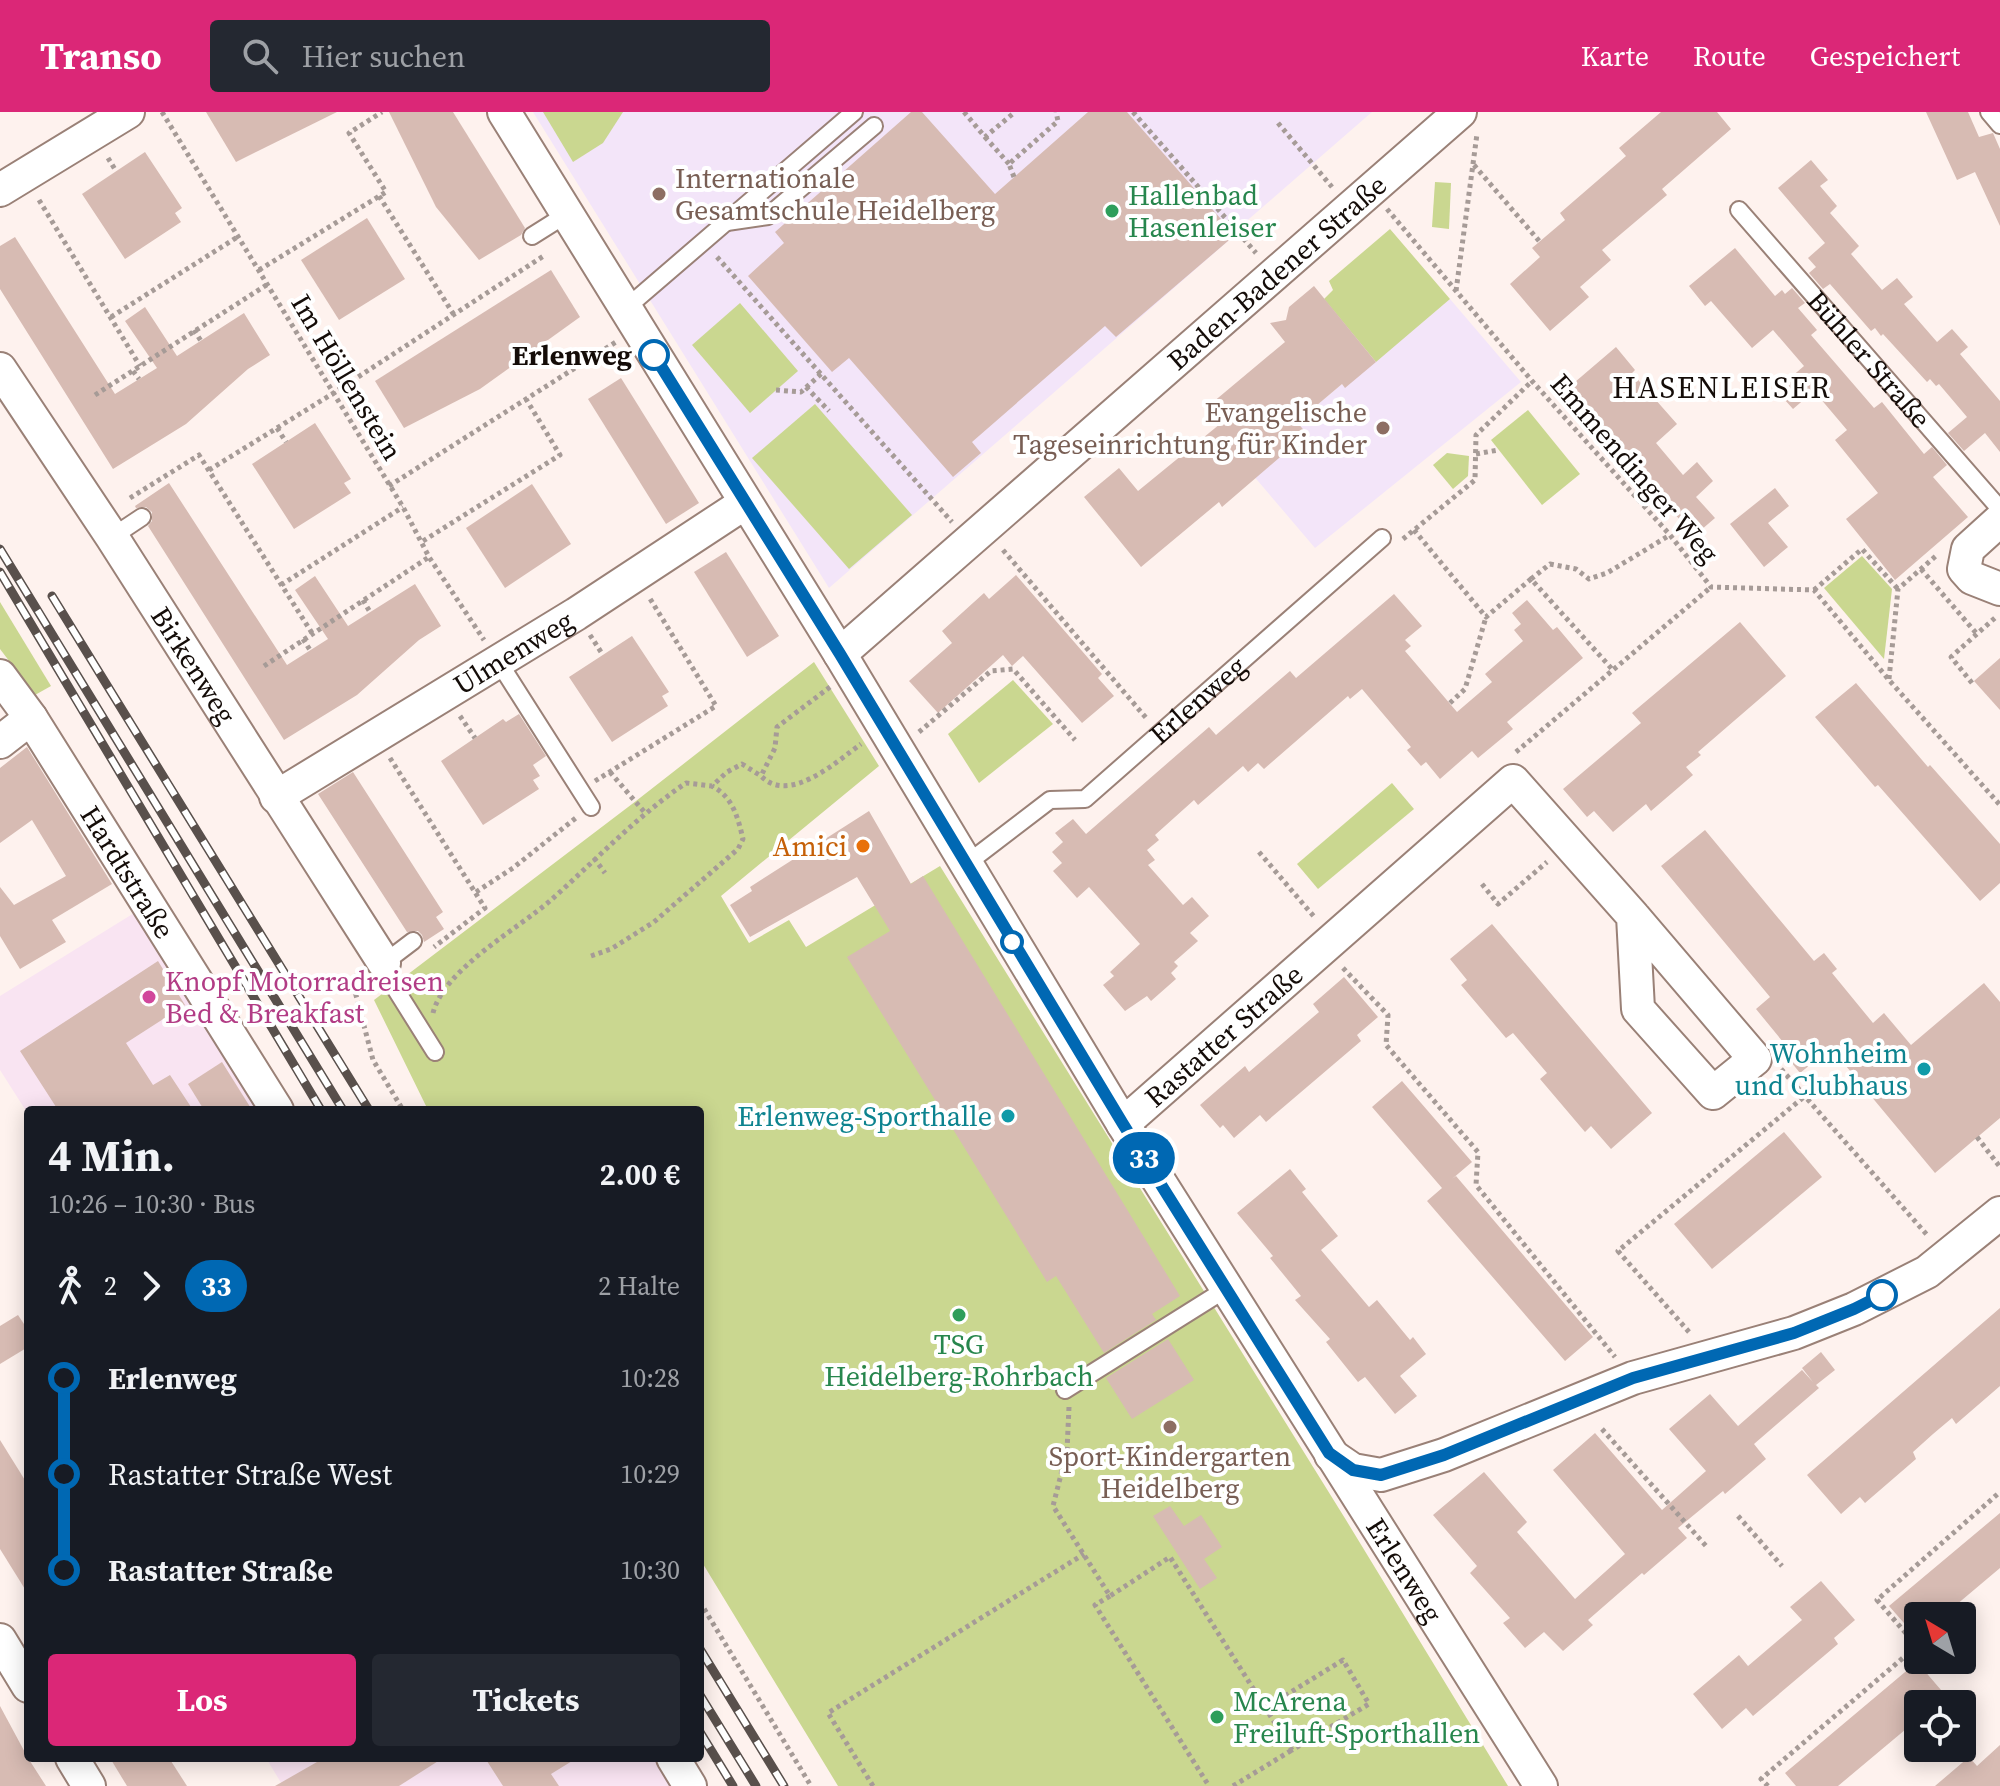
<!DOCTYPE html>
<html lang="de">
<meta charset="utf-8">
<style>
:root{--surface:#171b24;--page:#242831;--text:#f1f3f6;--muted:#9ea1a6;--accent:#db2777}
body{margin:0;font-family:"Source Serif 4",serif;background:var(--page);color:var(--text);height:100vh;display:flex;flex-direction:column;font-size:30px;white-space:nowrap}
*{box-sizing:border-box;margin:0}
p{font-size:26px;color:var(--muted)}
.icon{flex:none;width:44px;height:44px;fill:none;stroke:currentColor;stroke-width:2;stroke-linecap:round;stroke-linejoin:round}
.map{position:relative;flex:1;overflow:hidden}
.panel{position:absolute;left:24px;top:994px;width:680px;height:656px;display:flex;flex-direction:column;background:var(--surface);border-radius:8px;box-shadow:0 4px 20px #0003}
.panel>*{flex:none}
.badge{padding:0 16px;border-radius:26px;font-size:28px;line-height:52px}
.needle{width:52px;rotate:322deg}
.controls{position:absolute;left:1904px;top:1490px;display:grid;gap:16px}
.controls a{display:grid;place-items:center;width:72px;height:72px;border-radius:8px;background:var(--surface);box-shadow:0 4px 20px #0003;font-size:40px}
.map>.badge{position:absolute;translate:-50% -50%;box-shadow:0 0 0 4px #fff}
.legs{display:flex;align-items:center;gap:12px;height:88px;padding:0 24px;font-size:26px}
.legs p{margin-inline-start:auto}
.overview{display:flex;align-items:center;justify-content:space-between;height:136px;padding:0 24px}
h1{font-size:44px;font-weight:700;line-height:60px}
.action{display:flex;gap:16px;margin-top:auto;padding:16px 24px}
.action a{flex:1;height:92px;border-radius:8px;background:var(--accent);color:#fff;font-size:32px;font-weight:700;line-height:92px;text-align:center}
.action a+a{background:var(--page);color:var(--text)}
ul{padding:0 24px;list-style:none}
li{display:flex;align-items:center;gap:28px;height:96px;font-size:30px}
li i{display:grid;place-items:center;width:12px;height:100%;margin:0 10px;background:currentColor}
li i::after{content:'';width:20px;height:20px;margin:-10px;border:6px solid;border-radius:50%;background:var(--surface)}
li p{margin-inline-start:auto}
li:first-child i{background:linear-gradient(#0000 50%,currentColor 0)}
li:last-child i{background:linear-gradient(currentColor 50%,#0000 0)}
header{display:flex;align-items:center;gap:48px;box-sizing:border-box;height:112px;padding:0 40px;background:var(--accent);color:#fff}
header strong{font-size:38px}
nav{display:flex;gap:44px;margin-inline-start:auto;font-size:28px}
.search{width:560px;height:72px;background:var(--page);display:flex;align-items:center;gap:20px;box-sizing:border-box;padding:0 28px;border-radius:8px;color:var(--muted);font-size:30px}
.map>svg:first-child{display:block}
</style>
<header>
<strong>Transo</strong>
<div class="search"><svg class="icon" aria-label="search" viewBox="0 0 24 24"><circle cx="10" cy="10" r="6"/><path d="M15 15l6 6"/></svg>Hier suchen</div>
<nav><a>Karte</a><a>Route</a><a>Gespeichert</a></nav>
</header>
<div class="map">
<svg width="2000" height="1674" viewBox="0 0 2000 1674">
<rect width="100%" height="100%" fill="#fef2ee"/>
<g fill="#f9e4f2">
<polygon points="139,798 262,998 28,998 28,1002 0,958 0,884"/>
<polygon points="266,1646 661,1646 678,1674 283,1674"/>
</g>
<g fill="#f3e5f9">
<polygon points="533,0 1372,0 1242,113 1238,109 1230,116 1235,123 829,476"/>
<polygon points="1450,187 1521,270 1315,436 1252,362 1281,344 1307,323 1297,310 1342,272 1345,275"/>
</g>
<g fill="#cad790">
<polygon points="543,0 623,0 603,31 573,50"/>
<polygon points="1435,70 1451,71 1449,117 1432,115"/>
<polygon points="1390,117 1450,187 1376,250 1324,187 1333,178 1329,169"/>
<polygon points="740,191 798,259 750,301 692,233"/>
<polygon points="815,292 912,403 849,457 752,346"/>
<polygon points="1528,298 1580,362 1542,393 1491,328"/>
<polygon points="1447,341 1469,344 1468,364 1453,377 1433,353"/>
<polygon points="1862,444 1892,477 1884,547 1824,476"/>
<polygon points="0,490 51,574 35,583 0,537"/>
<polygon points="814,550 879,654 721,784 749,831 789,808 806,835 940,754 1346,1408 1508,1674 838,1674 700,1447 700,998 428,998 374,888 636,689"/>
<polygon points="1013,568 1053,612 979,671 948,622"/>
<polygon points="1392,671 1414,697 1318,777 1297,752"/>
</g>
<g fill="#d7bbb3">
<polygon points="206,0 337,0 236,50"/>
<polygon points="389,0 453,0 525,116 521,123 479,148 436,95"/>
<polygon points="911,0 922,0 995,82 1088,0 1127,0 1235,123 1116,225 1105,214 972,330 981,341 953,365 849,246 832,260 748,164 784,131 775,120"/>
<polygon points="1661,0 1717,0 1731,17 1662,77 1667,83 1602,138 1611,148 1580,175 1589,185 1550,219 1510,172 1540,145 1532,136 1565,108 1560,101 1626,44 1619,36"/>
<polygon points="1926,0 1968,0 1979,25 1993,21 2000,37 2000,114 1975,60 1957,68"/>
<polygon points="145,40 182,96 175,101 181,110 125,147 82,82"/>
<polygon points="1811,48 1828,68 1820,74 1837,94 1830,101 1859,134 1851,142 1882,178 1897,166 1913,185 1904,192 1937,230 1952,217 1968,235 1960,242 2000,289 2000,340 1985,321 1964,339 1948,321 1967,305 1939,272 1936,274 1930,267 1927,270 1883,222 1881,224 1875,216 1871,219 1830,172 1823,177 1809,161 1816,155 1808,146 1825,131 1778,76"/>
<polygon points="367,106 405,167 339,208 301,148"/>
<polygon points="15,125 115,282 157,256 125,209 145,195 177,244 244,201 270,243 248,257 186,312 113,357 0,177 0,134"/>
<polygon points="1735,136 1775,184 1782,178 1785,182 1792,176 1805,191 1798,196 1817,218 1811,223 1874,296 1882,290 1924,342 1932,335 1947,353 1933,365 1968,405 1895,468 1846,407 1878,381 1835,328 1847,318 1814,279 1793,297 1776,278 1804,254 1773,218 1752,236 1711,189 1705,194 1689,174"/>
<polygon points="551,158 580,205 480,277 404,316 375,269"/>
<polygon points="1314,174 1376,250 1345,276 1342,272 1297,310 1307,322 1222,395 1219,390 1141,455 1084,385 1119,356 1138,379 1220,312 1206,296 1285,230 1270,211 1286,208 1289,195"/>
<polygon points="1616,235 1635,258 1632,261 1677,312 1656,331 1683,363 1697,350 1713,369 1696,385 1715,406 1694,424 1611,329 1613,327 1568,276"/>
<polygon points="621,266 699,391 666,412 588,287"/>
<polygon points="315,311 351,367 344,371 351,381 294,417 252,352"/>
<polygon points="169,371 287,553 328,527 295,478 315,464 348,514 415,472 441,514 419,528 357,583 284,628 148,414 152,409 152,400 146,395 136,396 135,394"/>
<polygon points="532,372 571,432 505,476 466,416"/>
<polygon points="1775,376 1789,394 1768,411 1788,435 1764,455 1730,412"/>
<polygon points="726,440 779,524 747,545 694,460"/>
<polygon points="1016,463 1102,562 1098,566 1114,584 1082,611 1023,544 1012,554 1003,543 938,601 909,569 952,531 942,519 984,481 989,487"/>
<polygon points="1394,482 1422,514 1405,528 1411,534 1405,539 1457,600 1492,570 1485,562 1523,529 1514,518 1521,512 1512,501 1527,488 1553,518 1557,515 1583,546 1507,610 1513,617 1478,646 1472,639 1440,667 1426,650 1421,654 1407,638 1411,635 1362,577 1350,587 1348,584 1264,657 1258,651 1248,660 1243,654 1198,693 1194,688 1155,723 1159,728 1147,738 1155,748 1148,753 1183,793 1192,785 1209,804 1190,821 1198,829 1174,850 1178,854 1171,861 1176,867 1151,889 1147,884 1125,899 1103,873 1114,864 1110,860 1140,832 1089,775 1077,786 1053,759 1062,751 1052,740 1063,730 1055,721 1073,707 1086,722 1209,615 1216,623 1290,559 1296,566"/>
<polygon points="1740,510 1786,564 1698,640 1701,643 1686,655 1693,663 1651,699 1646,692 1613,720 1594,699 1587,705 1563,677 1641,611 1632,601"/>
<polygon points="632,524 669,580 662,584 668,594 612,630 569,565"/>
<polygon points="2000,546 2000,598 1974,569"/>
<polygon points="1856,571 1928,655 1930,653 2000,732 2000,771 1980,789 1878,673 1875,675 1815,605"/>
<polygon points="519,602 546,644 533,653 540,664 533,668 539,677 483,713 441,649 503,607 506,610"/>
<polygon points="27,635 112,772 52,808 66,830 20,857 0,824 0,775 14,793 66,764 32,708 0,731 0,656"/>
<polygon points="353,660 443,800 436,805 444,817 424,830 422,823 418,819 407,820 318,682"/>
<polygon points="869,699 911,772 923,764 1180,1184 1152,1202 1156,1208 1104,1241 1056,1164 1047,1170 847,845 890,819 857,765 750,825 730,793 752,779 750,775"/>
<polygon points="1705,718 1814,849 1824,841 1837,857 1832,861 1873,911 1884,901 1911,933 1984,871 2000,890 2000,1006 1935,1061 1831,936 1800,961 1787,945 1792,941 1756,897 1770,885 1661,754"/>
<polygon points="1492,812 1652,1001 1611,1037 1591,1014 1585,1020 1540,967 1547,961 1513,921 1506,926 1461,873 1467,868 1450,847"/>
<polygon points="158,849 185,893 126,931 153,973 170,963 193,998 58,998 20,939"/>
<polygon points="1344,865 1378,905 1357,923 1361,929 1266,1010 1260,1003 1234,1026 1223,1013 1220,1016 1200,993 1245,954 1249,960 1319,900 1313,892"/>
<polygon points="222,950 252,998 204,998 188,972"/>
<polygon points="1402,969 1472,1050 1452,1067 1456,1064 1593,1225 1565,1249 1427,1089 1442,1076 1372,995"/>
<polygon points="1784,1020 1822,1065 1712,1157 1674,1112"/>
<polygon points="1290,1057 1306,1077 1302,1080 1338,1124 1321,1138 1369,1195 1377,1188 1410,1228 1413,1225 1426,1242 1400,1264 1417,1284 1395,1302 1365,1265 1358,1270 1326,1230 1330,1227 1295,1188 1301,1184 1270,1146 1273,1144 1237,1101"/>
<polygon points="2000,1196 2000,1274 1956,1312 1952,1306 1933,1322 1913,1340 1916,1347 1865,1391 1860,1385 1841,1402 1807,1363"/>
<polygon points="18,1203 28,1218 28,1235 0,1252 0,1214"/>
<polygon points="1168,1227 1194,1268 1132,1307 1106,1266"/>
<polygon points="1821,1240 1835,1258 1816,1273 1819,1276 1754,1332 1766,1347 1725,1382 1723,1379 1678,1416 1687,1426 1644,1463 1642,1461 1588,1508 1593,1513 1563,1539 1544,1520 1525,1536 1503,1511 1510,1506 1470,1461 1477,1454 1433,1403 1484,1360 1527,1410 1517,1420 1575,1487 1625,1442 1553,1358 1595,1321 1662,1398 1706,1359 1669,1317 1710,1282 1738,1314 1802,1258 1813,1270 1802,1256"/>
<polygon points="0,1328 28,1373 28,1482 0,1437"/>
<polygon points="1170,1394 1184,1414 1201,1403 1222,1435 1204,1447 1217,1466 1200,1477 1153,1404"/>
<polygon points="2000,1401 2000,1456 1943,1504 1918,1504 1918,1527 1889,1494"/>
<polygon points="1821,1469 1855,1508 1834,1526 1838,1532 1753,1604 1746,1596 1722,1617 1693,1582 1739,1543 1748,1554 1802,1508 1790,1495"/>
<polygon points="1917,1550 1953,1592 1918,1592 1918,1607 1838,1674 1796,1674 1785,1661"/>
<polygon points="0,1594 28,1646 46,1674 0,1674"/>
<polygon points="2000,1633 2000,1674 1935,1674 1969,1645 1977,1654"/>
<polygon points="110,1646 169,1646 187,1674 127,1674"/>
<polygon points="324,1646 443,1646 399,1674 275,1674"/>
<polygon points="485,1646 577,1646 551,1662 559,1674 503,1674"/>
</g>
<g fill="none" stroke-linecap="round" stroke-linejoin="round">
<defs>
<g id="lane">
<polyline points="1989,0 2000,13"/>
<path id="s1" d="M1739,98L2000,397"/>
<polyline points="727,110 768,104 874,14"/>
<polyline points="532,124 567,102"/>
<polyline points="625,197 854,0"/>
<polyline points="112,425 142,405"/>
<polyline points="498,549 591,695"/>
<path id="s2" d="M965,753L1050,688L1085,687L1382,426"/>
<polyline points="413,829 384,851 393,873 435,940"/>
<polyline points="1065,1278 1226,1177"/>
</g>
<g id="street">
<path id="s3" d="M504,0L840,542L1123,1012L1541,1674"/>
<polyline points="0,78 128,0"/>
<path id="s4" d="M0,257L112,425L384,851"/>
<polyline points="2000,408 1968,437 1964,457 1972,466 2000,477"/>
<path id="s5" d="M840,542L1460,0"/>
<path id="s6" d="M0,564L31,606L277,998"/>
<polyline points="0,630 31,606"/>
<path id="s7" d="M276,685L576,502L745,391"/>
<path id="s8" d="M1123,1012L1513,669L1633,804L1755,947L1713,981L1638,897L1633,804"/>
<polyline points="1331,1343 1353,1358 1381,1363 1444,1343 1633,1266 1794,1221 1854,1197 1927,1160 2000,1101"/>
<polyline points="0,1528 28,1574"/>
<polyline points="72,1646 89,1674"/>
<polyline points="673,1646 690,1674"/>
</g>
</defs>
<use href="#lane" stroke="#9a8177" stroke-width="20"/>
<use href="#street" stroke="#9a8177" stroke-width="36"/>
<g stroke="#a69b97" stroke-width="5" stroke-dasharray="4 4" stroke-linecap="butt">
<polyline points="162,0 403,395 429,445 484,528"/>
<polyline points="964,0 985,25 1015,0"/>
<polyline points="1133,0 1256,141"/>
<polyline points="1278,11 1332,75"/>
<polyline points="985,25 1009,52"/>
<polyline points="108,46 116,59"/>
<polyline points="1474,53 1540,130"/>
<polyline points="1014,65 1009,52 1058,9 1056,0"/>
<polyline points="379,84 454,203"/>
<polyline points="39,88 140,254"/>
<polyline points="1387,97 1532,269 1670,423 1711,475 1814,478 1889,568 2000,693"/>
<polyline points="717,145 952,410"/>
<polyline points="259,158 386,80 349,21 382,0"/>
<polyline points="1456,179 1477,22"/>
<polyline points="111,205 239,124"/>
<polyline points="194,218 201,229"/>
<polyline points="133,259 139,267"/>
<polyline points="806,275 829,299"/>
<polyline points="776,278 801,280 821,262"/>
<polyline points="95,283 268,172"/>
<polyline points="277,316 286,330"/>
<polyline points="1476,342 1498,338"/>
<polyline points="209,358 332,282 545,143"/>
<polyline points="389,374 616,230"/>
<polyline points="130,386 199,343 312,521"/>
<polyline points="1414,418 1486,505 1531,467 1612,557"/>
<polyline points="1403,427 1475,368 1476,323 1532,269"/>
<polyline points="423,429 560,343 526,287"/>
<polyline points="1003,438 1147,607"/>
<polyline points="1921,457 1977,522"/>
<polyline points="1531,467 1550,452 1576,457 1589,467 1607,461 1670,423"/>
<polyline points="281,473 403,395"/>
<polyline points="1814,478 1862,437 1898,477"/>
<polyline points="363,488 370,500"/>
<polyline points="590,523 603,543"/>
<polyline points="303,527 310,538"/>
<polyline points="264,554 429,445"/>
<polyline points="1889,567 1898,477 1937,443"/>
<polyline points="1972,571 1951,545 1996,505"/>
<path d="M830,575L777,615L775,636L761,664C789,693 836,650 861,632"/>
<polyline points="1450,591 1465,577 1486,505"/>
<polyline points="460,604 475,626"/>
<polyline points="919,620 991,559 1013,557 1075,628"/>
<polyline points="1516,640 1711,475"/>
<polyline points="390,646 485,796 434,835"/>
<polyline points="610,660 646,702"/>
<polyline points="595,669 716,594 649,485"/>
<polyline points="1259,740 1316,807"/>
<polyline points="594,746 605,761"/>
<polyline points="1482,772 1498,792 1547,750"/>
<polyline points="476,780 513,756 577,705"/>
<path d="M591,844L611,837L654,810L738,737L743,727C738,706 733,685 712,674"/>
<polyline points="1343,856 1388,903 1386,933 1478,1040 1476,1073 1615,1245"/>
<polyline points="359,861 352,868 373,948 403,998"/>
<path d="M433,901C444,857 518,817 551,788C596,748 637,704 686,671L712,674L727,660L742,652L761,664"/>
<polyline points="1781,957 1928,1124"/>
<polyline points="1977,1025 2000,1055"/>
<polyline points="1689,1220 1618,1139 1805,984"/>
<polyline points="1069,1295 1067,1339 1053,1394 1110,1484 1170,1445 1292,1638 1369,1592 1343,1548 1265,1596"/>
<polyline points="1602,1317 1707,1435"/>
<polyline points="1738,1404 1782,1454"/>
<polyline points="1110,1484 1095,1493 1209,1674"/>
<polyline points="700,1490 811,1674"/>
<polyline points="873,1674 828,1601 1084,1442"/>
<polyline points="1233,1674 1292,1638"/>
<polyline points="1768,1674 1761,1667 1917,1534 1877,1488 2000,1380"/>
</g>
<use href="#lane" stroke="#fff" stroke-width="16"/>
<use href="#street" stroke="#fff" stroke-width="32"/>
<defs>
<g id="rail">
<polyline points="0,437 343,998"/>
<polyline points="0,460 321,998"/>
<polyline points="52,484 369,998"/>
<polyline points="700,1537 784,1674"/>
<polyline points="700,1583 756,1674"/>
<polyline points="700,1620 733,1674"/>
</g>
</defs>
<use href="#rail" stroke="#59504c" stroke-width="9"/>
<use href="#rail" stroke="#fff" stroke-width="6" stroke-dasharray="18" stroke-linecap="butt"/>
</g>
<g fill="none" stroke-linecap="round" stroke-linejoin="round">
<defs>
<polyline id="line-1" points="654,243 840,542 1123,1012 1329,1341 1353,1358 1381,1363 1444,1343 1633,1266 1794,1221 1854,1197 1882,1183"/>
</defs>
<use href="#line-1" stroke="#fff" stroke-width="18"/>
<use href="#line-1" stroke="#0068b3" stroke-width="12"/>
</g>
<g fill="#8d6e63" stroke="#fff" stroke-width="3">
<circle cx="659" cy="82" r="8"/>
<circle cx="1383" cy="316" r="8"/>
<circle cx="1170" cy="1315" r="8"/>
</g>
<g fill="#2e9e5b" stroke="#fff" stroke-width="3">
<circle cx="1112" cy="99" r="8"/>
<circle cx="959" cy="1203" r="8"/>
<circle cx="1217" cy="1605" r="8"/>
</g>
<g fill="#fff" stroke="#0068b3" stroke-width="4">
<circle cx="654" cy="243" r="14"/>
<circle cx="1012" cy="830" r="10"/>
<circle cx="1882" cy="1183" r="14"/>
</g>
<circle fill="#e8710a" stroke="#fff" stroke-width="3" cx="863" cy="734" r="8"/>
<circle fill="#d1479c" stroke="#fff" stroke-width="3" cx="149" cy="885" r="8"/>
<g fill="#0f9aa8" stroke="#fff" stroke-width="3">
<circle cx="1924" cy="957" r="8"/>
<circle cx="1008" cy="1004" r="8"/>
</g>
<g text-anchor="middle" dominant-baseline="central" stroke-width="8" stroke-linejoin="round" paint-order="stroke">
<g font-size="28" fill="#785e54" stroke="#fff" text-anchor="start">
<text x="675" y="66">Internationale<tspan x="675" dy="32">Gesamtschule Heidelberg</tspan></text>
<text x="1367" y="300" text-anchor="end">Evangelische<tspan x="1367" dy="32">Tageseinrichtung für Kinder</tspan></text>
<text x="1170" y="1344" text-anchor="middle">Sport-Kindergarten<tspan x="1170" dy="32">Heidelberg</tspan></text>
</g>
<g font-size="28" fill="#27864d" stroke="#fff" text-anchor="start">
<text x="1128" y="83">Hallenbad<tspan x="1128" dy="32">Hasenleiser</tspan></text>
<text x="959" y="1232" text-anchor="middle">TSG<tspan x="959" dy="32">Heidelberg-Rohrbach</tspan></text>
<text x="1233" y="1589">McArena<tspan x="1233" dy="32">Freiluft-Sporthallen</tspan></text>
</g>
<g font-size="28" fill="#140c08" stroke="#fff">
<text stroke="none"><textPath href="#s5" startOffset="580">Baden-Badener Straße</textPath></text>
<text stroke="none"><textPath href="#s1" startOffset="198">Bühler Straße</textPath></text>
<text transform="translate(347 265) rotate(59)">Im Höllenstein</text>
<text transform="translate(1635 356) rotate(49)">Emmendinger Weg</text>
<text stroke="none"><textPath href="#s7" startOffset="278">Ulmenweg</textPath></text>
<text stroke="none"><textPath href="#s4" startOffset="354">Birkenweg</textPath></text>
<text stroke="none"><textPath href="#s2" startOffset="292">Erlenweg</textPath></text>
<text stroke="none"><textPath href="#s6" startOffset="234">Hardtstraße</textPath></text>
<text stroke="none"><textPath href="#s8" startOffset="134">Rastatter Straße</textPath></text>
<text stroke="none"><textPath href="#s3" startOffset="1714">Erlenweg</textPath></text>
</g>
<g font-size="28" font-weight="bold" fill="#140c08" stroke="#fff" text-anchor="end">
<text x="632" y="243">Erlenweg</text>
</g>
<g font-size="28" fill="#c56008" stroke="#fff" text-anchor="end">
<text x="847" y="734">Amici</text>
</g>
<g font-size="28" fill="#b23c85" stroke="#fff" text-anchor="start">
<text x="165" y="869">Knopf Motorradreisen<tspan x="165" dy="32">Bed &amp; Breakfast</tspan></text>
</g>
<g font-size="28" fill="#0d838f" stroke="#fff" text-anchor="end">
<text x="1908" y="941">Wohnheim<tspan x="1908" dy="32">und Clubhaus</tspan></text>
<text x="992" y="1004">Erlenweg-Sporthalle</text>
</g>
<g font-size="30" letter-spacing="2" fill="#140c08" stroke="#fff">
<text x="1722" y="275">HASENLEISER</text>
</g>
</g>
</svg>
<div class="controls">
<a><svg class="needle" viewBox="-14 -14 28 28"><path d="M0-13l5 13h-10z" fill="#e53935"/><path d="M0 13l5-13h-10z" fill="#9ea1a6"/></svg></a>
<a><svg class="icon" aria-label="locate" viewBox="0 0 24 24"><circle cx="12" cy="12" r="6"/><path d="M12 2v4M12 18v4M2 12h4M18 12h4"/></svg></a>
</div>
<b class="badge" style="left:1144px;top:1046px;background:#0068b3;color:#fff">33</b>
<section class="panel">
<div class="overview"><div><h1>4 Min.</h1><p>10:26 – 10:30 · Bus</p></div><b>2.00 €</b></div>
<div class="legs"><svg class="icon" aria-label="walk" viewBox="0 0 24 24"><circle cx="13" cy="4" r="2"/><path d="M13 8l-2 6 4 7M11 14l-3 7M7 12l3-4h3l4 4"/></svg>2<svg class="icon" aria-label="forward" viewBox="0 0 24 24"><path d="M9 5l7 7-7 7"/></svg><b class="badge" style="background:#0068b3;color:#fff">33</b><p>2 Halte</p></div>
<ul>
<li><i style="color:#0068b3"></i><b>Erlenweg</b><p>10:28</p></li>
<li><i style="color:#0068b3"></i><span>Rastatter Straße West</span><p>10:29</p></li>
<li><i style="color:#0068b3"></i><b>Rastatter Straße</b><p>10:30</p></li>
</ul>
<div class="action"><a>Los</a><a>Tickets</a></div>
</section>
</div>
